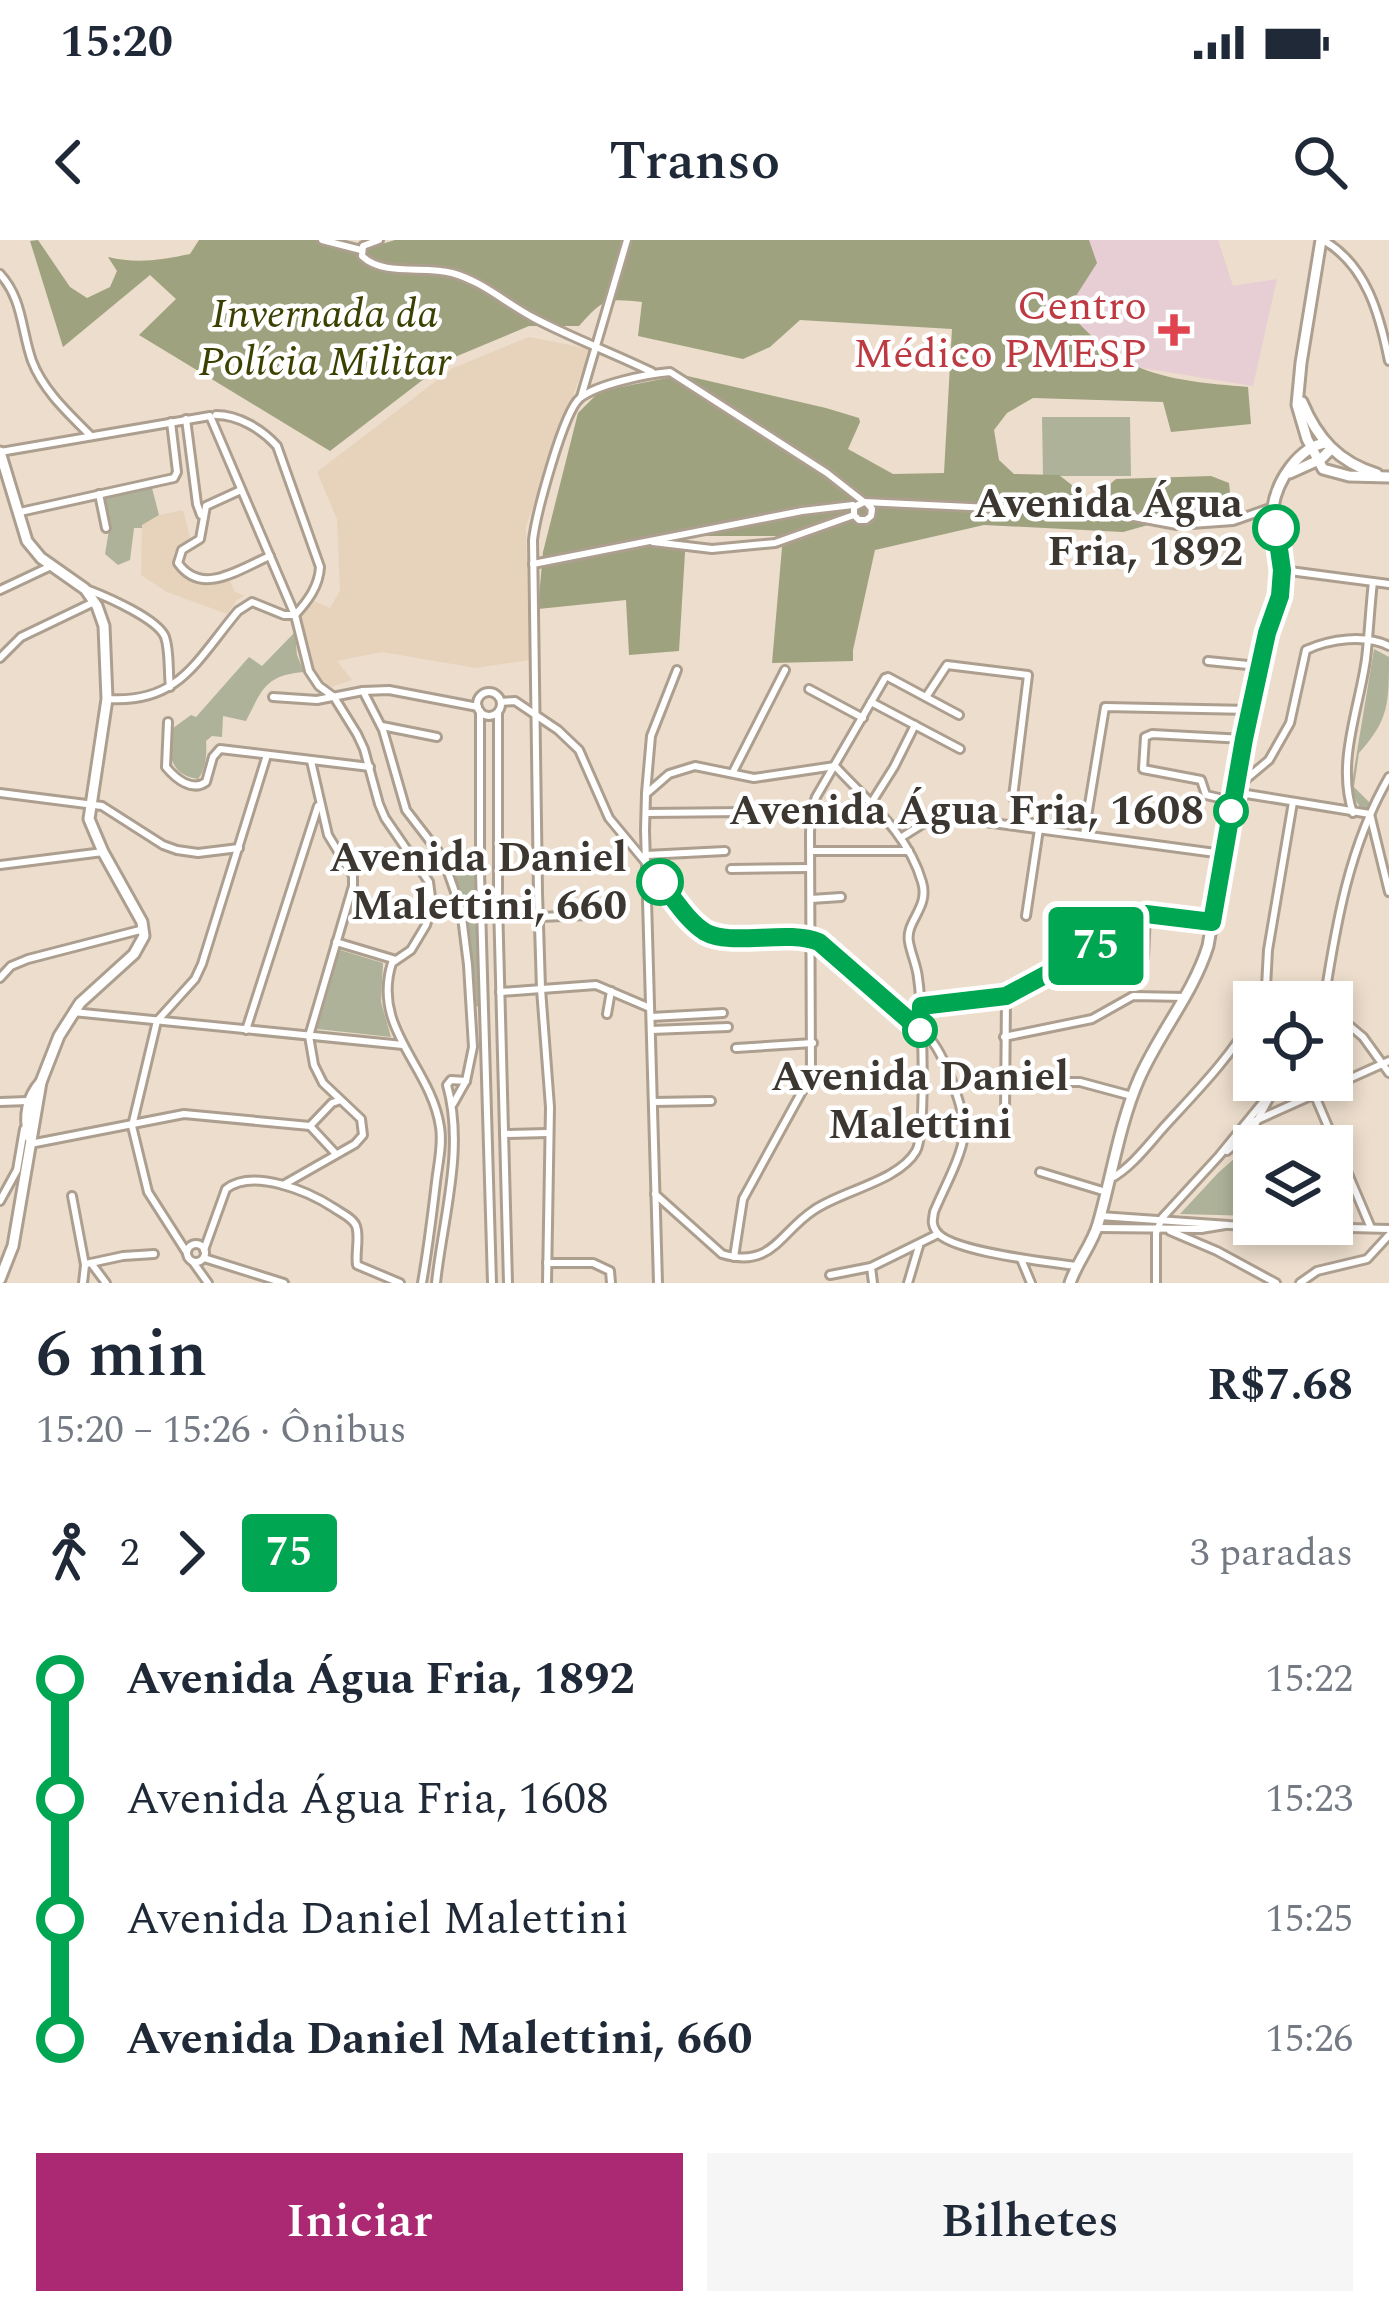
<!DOCTYPE html>
<html lang="pt">
<meta charset="utf-8">
<style>
:root{--surface:#fff;--page:#f6f6f7;--text:#1f2937;--muted:#747a83;--accent:#ab2873}
body{margin:0;font-family:Spectral,serif;background:var(--page);color:var(--text);height:100vh;display:flex;flex-direction:column;font-size:45px;white-space:nowrap}
*{box-sizing:border-box;margin:0}
p{font-size:39px;color:var(--muted)}
.icon{flex:none;width:66px;height:66px;fill:none;stroke:currentColor;stroke-width:2;stroke-linecap:round;stroke-linejoin:round}
.map{position:relative;height:1043px;overflow:hidden}
.drawer{display:flex;flex-direction:column;background:var(--surface);flex:1}
.drawer>*{flex:none}
.badge{padding:0 24px;border-radius:9px;font-size:42px;line-height:78px}
.controls{position:absolute;left:1233px;top:741px;display:grid;gap:24px}
.controls a{display:grid;place-items:center;width:120px;height:120px;border-radius:0px;background:var(--surface);box-shadow:0 6px 18px #0003;font-size:60px}
.map>.badge{position:absolute;translate:-50% -50%;box-shadow:0 0 0 6px #fff}
.legs{display:flex;align-items:center;gap:18px;height:132px;padding:0 36px;font-size:39px}
.legs p{margin-inline-start:auto}
.head{display:flex;align-items:center;justify-content:space-between;height:204px;padding:0 36px}
h1{font-size:66px;font-weight:600;line-height:90px}
.cta{display:flex;gap:24px;margin-top:auto;padding:24px 36px}
.cta a{flex:1;height:138px;border-radius:0px;background:var(--accent);color:#fff;font-size:48px;font-weight:600;line-height:138px;text-align:center}
.cta a+a{background:var(--page);color:var(--text)}
ul{padding:0 36px;list-style:none}
li{display:flex;align-items:center;gap:42px;height:120px;font-size:45px}
li i{display:grid;place-items:center;width:18px;height:100%;margin:0 15px;background:currentColor}
li i::after{content:'';width:30px;height:30px;margin:-15px;border:9px solid;border-radius:50%;background:var(--surface)}
li p{margin-inline-start:auto}
li:first-child i{background:linear-gradient(#0000 50%,currentColor 0)}
li:last-child i{background:linear-gradient(currentColor 50%,#0000 0)}
.status{display:flex;justify-content:space-between;align-items:center;height:84px;padding:0 60px;background:var(--surface);direction:ltr}
.status svg{height:33px;fill:currentColor}
header{display:flex;justify-content:space-between;align-items:center;height:156px;padding:0 36px;background:var(--surface);font-size:54px;font-weight:600}
.map>svg:first-child{display:block}
</style>
<div class="status"><b>15:20</b><svg viewBox="0 0 49 12"><path d="M0 12V9h3v3zM5 12V6h3v6zM10 12V3h3v9zM15 12V0h3v12zM26 1h20v11H26zM47 4h2v5h-2z"/></svg></div>
<header><svg class="icon" aria-label="back" viewBox="0 0 24 24"><path d="M15 5l-7 7 7 7"/></svg>Transo<svg class="icon" aria-label="search" viewBox="0 0 24 24"><circle cx="10" cy="10" r="6"/><path d="M15 15l6 6"/></svg></header>
<div class="map">
<svg width="1389" height="1043" viewBox="0 0 1389 1043">
<rect width="100%" height="100%" fill="#ecddcc"/>
<g fill="#e7d3bc">
<polygon points="529,97 590,109 526,286 529,420 476,428 382,412 337,421 352,440 327,448 319,439 307,411 301,373 314,361 330,368 340,351 337,279 317,232 453,128"/>
<polygon points="183,270 191,301 174,312 173,323 179,332 203,343 229,338 234,351 244,356 237,360 227,374 167,352 141,335 142,285 155,276"/>
</g>
<polygon fill="#e7ced5" points="1068,0 1218,0 1233,46 1277,39 1253,146 1118,124 1048,57"/>
<g fill="#aeb298">
<polygon points="1042,177 1130,177 1131,236 1043,236"/>
<polygon points="152,248 159,275 142,285 142,288 134,288 130,320 118,325 105,314 110,284 105,257"/>
<path d="M295,392L297,415L304,432C266,435 262,449 246,481L223,476L222,497L212,496L206,501C207,514 206,529 198,539C170,535 169,515 169,491L191,475L196,477L249,417L262,426Z"/>
<path d="M1374,409L1389,417C1389,463 1389,480 1359,513L1354,547L1370,563L1366,571C1353,565 1353,549 1353,536Z"/>
<polygon points="475,613 483,720 479,728 480,766 474,767 472,727 468,721 467,673 452,628"/>
<polygon points="340,710 383,723 381,762 391,797 317,789"/>
<polygon points="1244,910 1254,933 1254,976 1180,974 1218,933"/>
</g>
<path fill="#9ea27f" d="M38,0L70,47L87,58L110,47L117,31L108,17C137,24 161,20 190,14L199,0H318L358,11L395,0H1089L1097,23L1067,70C1123,136 1166,140 1248,147L1251,184L1171,192L1163,162L1033,158L1007,173L994,190L999,220L1014,234L1059,235L1091,260L1116,239L1211,236L1229,243L1232,270L1206,278L1166,280L1123,292L984,285L875,310L853,410V421L772,423L783,296H686L679,411L629,415L626,360L538,369L543,312L578,173L600,151L683,135L826,168L859,178L860,182L848,209L893,234L944,233L952,89L800,80L770,107L743,119L638,96L642,62C606,58 603,59 579,86H529L450,119L330,211L139,95L176,59L150,35L63,107L30,1Z"/>
<g fill="none" stroke-linecap="round" stroke-linejoin="round">
<defs>
<g id="minor">
<polyline points="322,0 361,10"/>
<path d="M379,0L363,6L362,16C384,37 424,25 452,33C482,41 507,64 534,78C572,98 613,113 652,132"/>
<path d="M1323,0C1367,25 1380,76 1389,121"/>
<path d="M0,34C23,59 21,90 32,121C43,150 68,173 90,195"/>
<polyline points="581,157 627,0"/>
<path d="M216,175C238,175 262,189 277,206L320,327C319,346 308,361 295,375"/>
<polyline points="186,179 197,264 201,275"/>
<path d="M0,212L210,176L295,375L309,431L319,446L334,457L357,494L364,509L379,564L385,578L429,642L432,665L426,685L411,710L392,723C371,789 431,826 440,887C443,905 438,924 436,942C432,976 428,1009 422,1043"/>
<path d="M241,250L206,266L200,299L182,310L178,323C202,357 239,329 270,316"/>
<polyline points="99,254 106,288"/>
<polyline points="867,263 872,269 871,276 866,280 859,280 854,275 854,267 864,262 1118,274 1177,285 1233,281 1273,267"/>
<polyline points="20,272 174,238 177,232 171,182"/>
<polyline points="653,302 712,309 775,303 854,275"/>
<polyline points="533,324 802,271 853,265"/>
<polyline points="1282,330 1389,344"/>
<polyline points="0,350 51,326"/>
<path d="M89,350C107,357 158,379 165,397C170,411 168,432 170,447"/>
<polyline points="0,418 21,397 94,362"/>
<polyline points="1208,421 1258,426"/>
<polyline points="809,449 863,478"/>
<polyline points="363,451 383,490 406,570 443,618 461,669 468,725 473,807 466,841 453,864"/>
<circle cx="489" cy="464" r="12"/>
<polyline points="273,457 317,460 363,451 389,450 478,467"/>
<polyline points="926,457 947,425 1028,435 1013,557 1021,576 1039,589 1026,676"/>
<path d="M107,459C179,464 196,421 238,371L252,362L284,375H295"/>
<path d="M501,462L515,461L558,490L579,510L609,578L702,690C734,709 777,688 811,698C831,704 915,781 931,800C945,817 966,872 964,895C961,918 943,950 934,972C933,980 931,983 936,991C949,1012 1049,1022 1076,1026"/>
<polyline points="871,462 960,509"/>
<polyline points="480,471 480,633 492,1043"/>
<polyline points="498,473 498,663 508,1043"/>
<path d="M168,482L166,527C176,539 192,552 206,542L213,517L220,509L370,527"/>
<polyline points="382,486 437,497"/>
<polyline points="733,532 785,430"/>
<path d="M1238,546L1269,520L1290,483L1306,410C1330,399 1365,394 1389,406"/>
<polyline points="1234,552 1370,574 1389,652"/>
<polyline points="0,553 102,566 163,605 177,610 198,613 239,608"/>
<polyline points="646,553 651,496 677,430"/>
<polyline points="1232,561 1206,555 1201,540 1143,529 1145,497 1152,494 1244,499"/>
<polyline points="870,565 894,527 915,485"/>
<polyline points="646,573 745,572"/>
<path d="M1353,573C1336,523 1359,469 1366,419C1369,394 1370,367 1373,342"/>
<polyline points="978,581 1223,614"/>
<polyline points="1084,595 1105,467 1250,470"/>
<polyline points="902,597 948,568"/>
<polyline points="811,611 909,611"/>
<polyline points="646,615 725,611"/>
<polyline points="0,625 103,612"/>
<polyline points="731,629 810,628"/>
<polyline points="811,659 841,657"/>
<polyline points="539,677 588,675"/>
<polyline points="336,702 396,720"/>
<polyline points="1144,717 1146,674"/>
<polyline points="0,738 11,726 28,719 144,689"/>
<polyline points="500,752 596,745 650,768"/>
<polyline points="1260,762 1266,747 1268,710 1293,562"/>
<path d="M1324,762C1336,684 1349,606 1389,537"/>
<polyline points="921,766 1006,756 1073,720 1146,674 1211,682"/>
<polyline points="1332,771 1363,797 1389,833"/>
<polyline points="73,772 403,805"/>
<polyline points="607,774 611,751"/>
<polyline points="651,777 723,773"/>
<polyline points="246,790 318,566"/>
<polyline points="651,790 728,787"/>
<polyline points="1004,797 1092,779 1133,756 1185,757"/>
<polyline points="736,808 813,803"/>
<polyline points="1003,842 1080,842 1132,856"/>
<polyline points="1315,856 1371,988"/>
<polyline points="0,862 28,861"/>
<polyline points="653,862 711,861"/>
<polyline points="1005,874 1006,756"/>
<polyline points="1246,885 1389,821"/>
<polyline points="310,886 332,863 338,861"/>
<polyline points="310,886 336,914"/>
<polyline points="504,894 548,893"/>
<polyline points="1247,896 1254,913"/>
<polyline points="30,904 184,874 310,886"/>
<polyline points="1227,911 1252,890 1270,857"/>
<polyline points="1040,932 1106,952"/>
<path d="M1110,939C1131,928 1148,905 1164,887C1196,852 1230,818 1254,776"/>
<polyline points="283,945 355,904 363,895 361,879 323,843 314,825 309,796 353,646 353,636 328,595 311,521"/>
<path d="M655,954L722,1014C772,1029 779,993 814,970C841,951 899,941 916,911C927,892 922,765 918,738C917,726 911,714 909,702C905,681 930,668 922,642C908,593 868,562 835,526"/>
<polyline points="72,956 85,1025 83,1043"/>
<polyline points="0,961 17,930 24,889"/>
<polyline points="1100,976 1229,985 1389,989"/>
<polyline points="1097,988 1201,989 1225,985"/>
<polyline points="1170,991 1217,1011 1276,1043"/>
<circle cx="196" cy="1013" r="9"/>
<path d="M204,1010L226,949C253,928 308,951 334,968C341,973 353,978 356,986C360,997 355,1014 357,1025L400,1043"/>
<polyline points="187,1013 148,952 132,886 157,781 195,739 202,724 267,515"/>
<polyline points="734,1017 743,959 811,835 810,593 811,572 816,557 885,438 888,437 959,475"/>
<polyline points="204,1018 284,1043"/>
<polyline points="1021,1019 1031,1043"/>
<polyline points="193,1022 208,1043"/>
<polyline points="91,1023 106,1043"/>
<polyline points="547,1023 593,1023 610,1031 611,1043"/>
<polyline points="86,1024 123,1016 154,1014"/>
<polyline points="871,1027 873,1043"/>
<polyline points="830,1035 871,1027 938,994"/>
<path d="M436,1043C443,977 465,909 447,845L451,840L466,841"/>
<path d="M547,1043L550,867L541,749L538,653L533,300C536,275 563,172 580,158C598,144 647,134 670,132L827,233L864,262"/>
<polyline points="658,1043 645,590 646,554 669,534 695,526 754,538 835,526"/>
<polyline points="908,1043 919,1006"/>
<polyline points="1156,1043 1156,993 1162,978 1219,916 1281,840"/>
<polyline points="1300,1043 1317,1031 1367,1019 1389,995"/>
</g>
<g id="major">
<polyline points="1321,0 1301,123 1297,165 1307,199 1323,229 1349,236 1389,237"/>
<path d="M1302,162C1317,198 1338,222 1377,234"/>
<polyline points="0,212 27,301 41,318 85,349 97,366 104,386 107,459 89,579 103,612 142,682 144,696 134,714 80,763 59,796 41,842 13,1006 0,1039"/>
<polyline points="1290,233 1321,219 1330,210"/>
<path d="M29,897C24,877 26,859 41,842"/>
<path d="M1070,1043C1077,1022 1092,1005 1098,984C1112,936 1119,885 1139,839C1159,793 1193,754 1208,706L1244,499L1264,407L1280,356L1282,330L1273,267C1277,241 1298,208 1325,203"/>
</g>
</defs>
<use href="#minor" stroke="#ad9f8f" stroke-width="12"/>
<use href="#major" stroke="#ad9f8f" stroke-width="15"/>
<use href="#minor" stroke="#fff" stroke-width="6"/>
<use href="#major" stroke="#fff" stroke-width="9"/>
</g>
<g fill="none" stroke-linecap="round" stroke-linejoin="round">
<defs>
<path id="line-1" d="M660,642C674,658 687,681 705,692C731,707 787,689 819,702L920,790L921,766L1006,756L1073,720L1146,674L1212,682L1244,499L1267,393L1280,356L1282,330L1276,288"/>
</defs>
<use href="#line-1" stroke="#fff" stroke-width="27"/>
<use href="#line-1" stroke="#00a651" stroke-width="18"/>
</g>
<path fill="#e0444e" stroke="#fff" stroke-width="4.5" d="M1168 72h12v12h12v12h-12v12h-12v-12h-12v-12h12z"/>
<g fill="#fff" stroke="#00a651" stroke-width="6">
<circle cx="1276" cy="288" r="21"/>
<circle cx="1231" cy="571" r="15"/>
<circle cx="660" cy="642" r="21"/>
<circle cx="920" cy="790" r="15"/>
</g>
<g text-anchor="middle" dominant-baseline="central" stroke-width="9" stroke-linejoin="round" paint-order="stroke">
<g font-size="42" fill="#be3a42" stroke="#fff" text-anchor="end">
<text x="1147" y="66">Centro<tspan x="1147" dy="48">Médico PMESP</tspan></text>
</g>
<g font-size="42" font-style="italic" fill="#3c4001" stroke="#fff">
<text x="325" y="74">Invernada da<tspan x="325" dy="48">Polícia Militar</tspan></text>
</g>
<g font-size="42" font-weight="bold" fill="#3d3731" stroke="#fff" text-anchor="end">
<text x="1243" y="264">Avenida Água<tspan x="1243" dy="48">Fria, 1892</tspan></text>
<text x="1204" y="571">Avenida Água Fria, 1608</text>
<text x="627" y="618">Avenida Daniel<tspan x="627" dy="48">Malettini, 660</tspan></text>
<text x="920" y="837" text-anchor="middle">Avenida Daniel<tspan x="920" dy="48">Malettini</tspan></text>
</g>
</g>
</svg>
<div class="controls">
<a><svg class="icon" aria-label="locate" viewBox="0 0 24 24"><circle cx="12" cy="12" r="6"/><path d="M12 2v4M12 18v4M2 12h4M18 12h4"/></svg></a>
<a><svg class="icon" aria-label="layers" viewBox="0 0 24 24"><path d="M12 4l9 5-9 5-9-5zM3 14l9 5 9-5"/></svg></a>
</div>
<b class="badge" style="left:1096px;top:706px;background:#00a651;color:#fff">75</b>
</div>
<section class="drawer">
<div class="head"><div><h1>6 min</h1><p>15:20 – 15:26 · Ônibus</p></div><b>R$7.68</b></div>
<div class="legs"><svg class="icon" aria-label="walk" viewBox="0 0 24 24"><circle cx="13" cy="4" r="2"/><path d="M13 8l-2 6 4 7M11 14l-3 7M7 12l3-4h3l4 4"/></svg>2<svg class="icon" aria-label="forward" viewBox="0 0 24 24"><path d="M9 5l7 7-7 7"/></svg><b class="badge" style="background:#00a651;color:#fff">75</b><p>3 paradas</p></div>
<ul>
<li><i style="color:#00a651"></i><b>Avenida Água Fria, 1892</b><p>15:22</p></li>
<li><i style="color:#00a651"></i><span>Avenida Água Fria, 1608</span><p>15:23</p></li>
<li><i style="color:#00a651"></i><span>Avenida Daniel Malettini</span><p>15:25</p></li>
<li><i style="color:#00a651"></i><b>Avenida Daniel Malettini, 660</b><p>15:26</p></li>
</ul>
<div class="cta"><a>Iniciar</a><a>Bilhetes</a></div>
</section>
